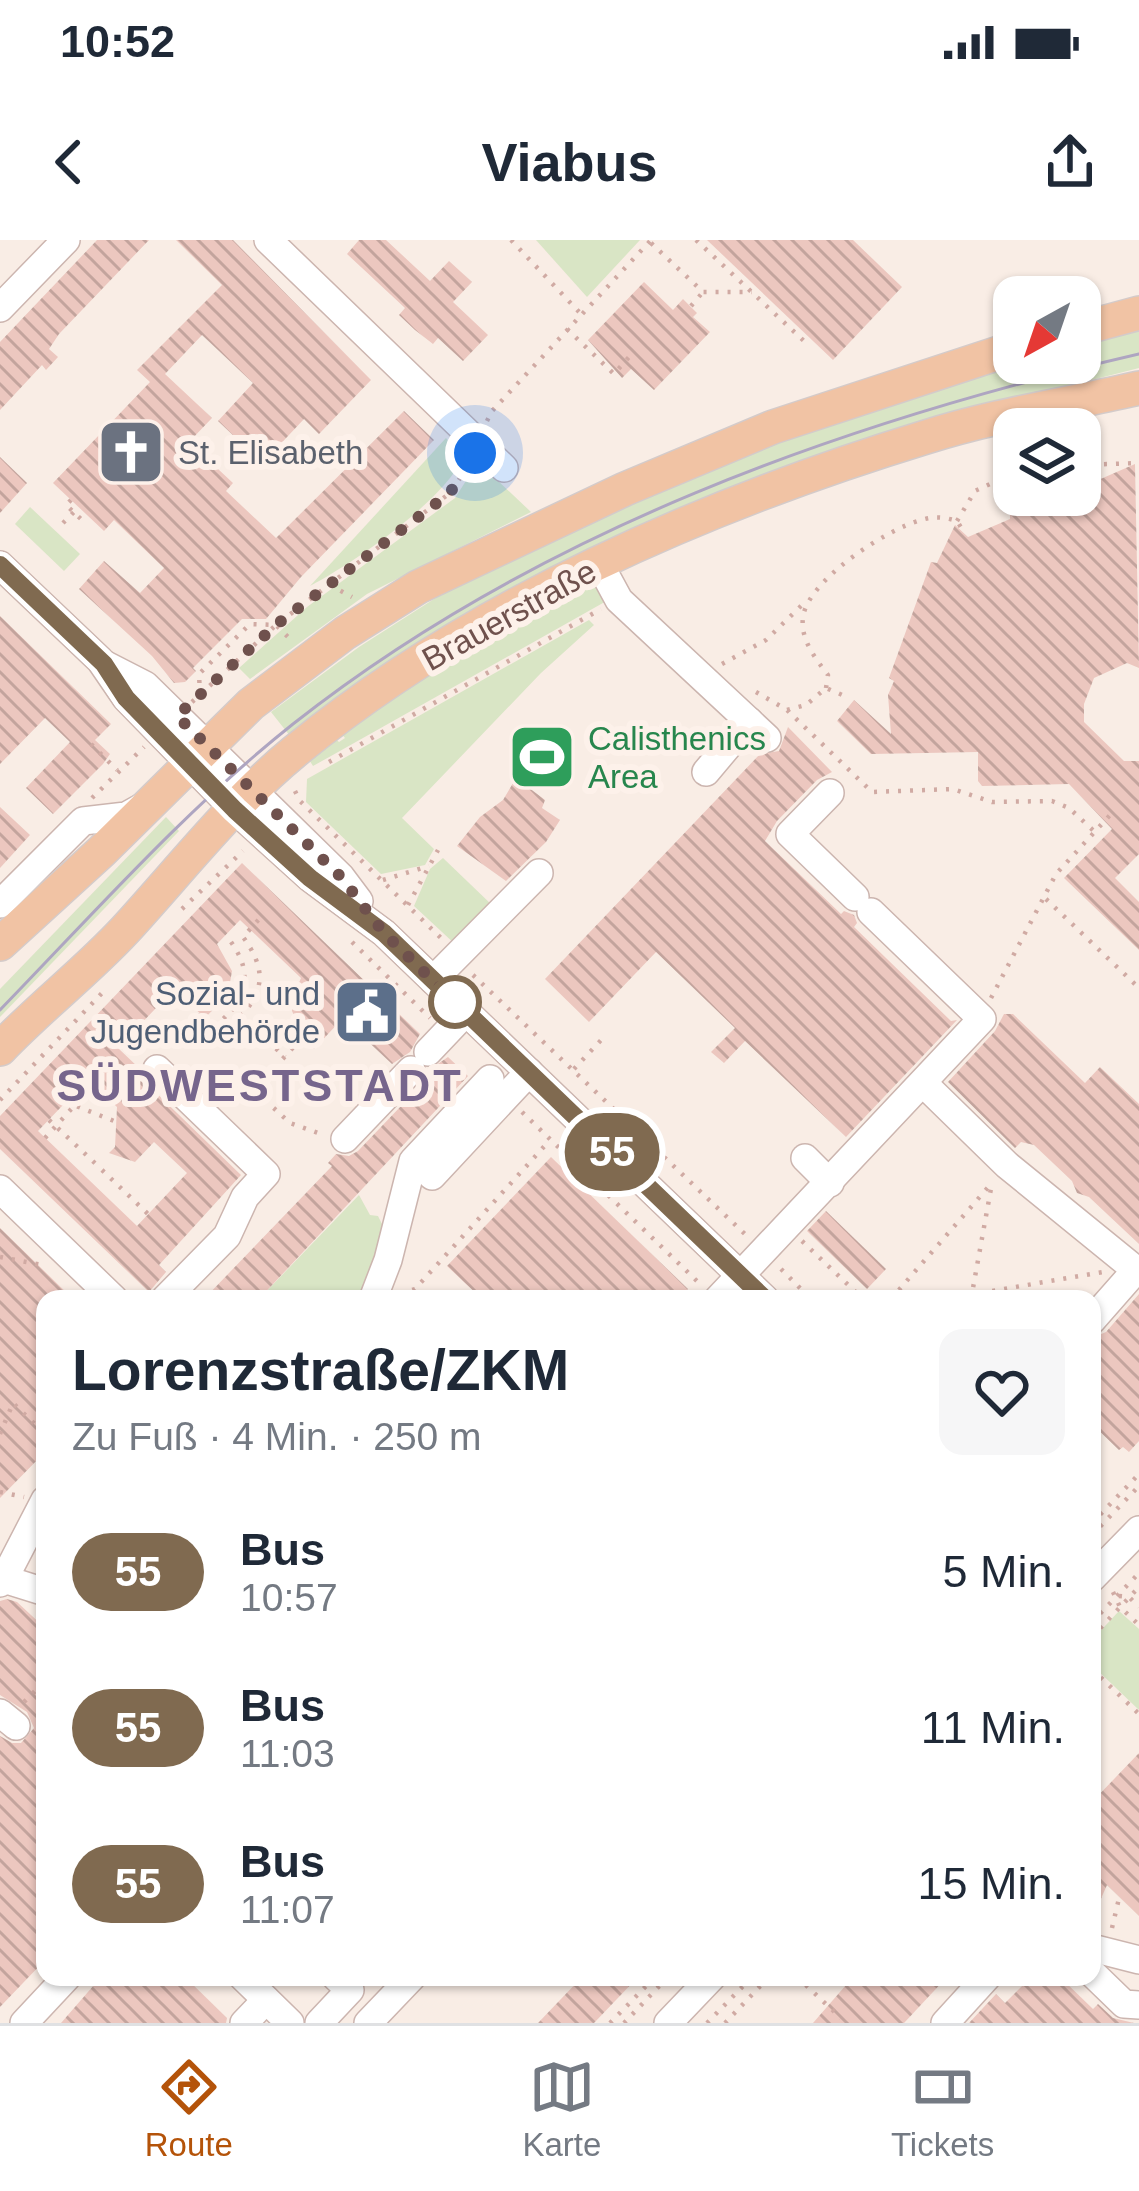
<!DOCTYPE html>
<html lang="de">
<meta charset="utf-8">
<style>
:root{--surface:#fff;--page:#f6f6f7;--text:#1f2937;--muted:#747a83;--line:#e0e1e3;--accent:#b45309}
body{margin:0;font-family:Helvetica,sans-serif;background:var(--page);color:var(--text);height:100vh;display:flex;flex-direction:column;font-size:45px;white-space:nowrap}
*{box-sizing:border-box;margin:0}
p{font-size:39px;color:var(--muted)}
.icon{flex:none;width:66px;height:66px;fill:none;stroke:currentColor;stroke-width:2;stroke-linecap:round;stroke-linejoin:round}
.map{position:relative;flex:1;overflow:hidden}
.details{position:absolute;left:36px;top:1050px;width:1065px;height:696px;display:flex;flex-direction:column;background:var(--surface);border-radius:24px;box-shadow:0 3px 9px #0004}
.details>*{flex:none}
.badge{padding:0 24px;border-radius:39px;font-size:42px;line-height:78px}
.needle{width:78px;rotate:220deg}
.tools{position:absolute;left:993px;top:36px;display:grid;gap:24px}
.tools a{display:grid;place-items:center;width:108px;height:108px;border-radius:24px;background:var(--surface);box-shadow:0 3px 9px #0004;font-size:60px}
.you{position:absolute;width:60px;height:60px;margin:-30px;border:9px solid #fff;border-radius:50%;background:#1a73e8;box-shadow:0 0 0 18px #1a73e833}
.map>.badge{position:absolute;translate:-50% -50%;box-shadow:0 0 0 6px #fff}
.round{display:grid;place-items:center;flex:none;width:126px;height:126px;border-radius:24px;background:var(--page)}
.summary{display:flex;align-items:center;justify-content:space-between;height:204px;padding:0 36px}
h1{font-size:57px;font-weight:800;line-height:90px}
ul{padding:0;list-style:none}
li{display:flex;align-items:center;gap:36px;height:156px;padding:0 36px}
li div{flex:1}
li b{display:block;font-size:45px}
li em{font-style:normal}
li .badge{min-width:132px;font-weight:700;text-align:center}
.status{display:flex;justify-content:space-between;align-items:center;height:84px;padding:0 60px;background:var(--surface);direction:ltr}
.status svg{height:33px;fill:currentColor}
header{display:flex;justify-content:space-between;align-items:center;height:156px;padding:0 36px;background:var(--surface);font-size:54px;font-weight:800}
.tabs{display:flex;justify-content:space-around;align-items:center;height:168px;border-top:3px solid var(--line);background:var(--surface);font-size:33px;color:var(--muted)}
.tabs a{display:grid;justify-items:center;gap:6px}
.tabs .active{color:var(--accent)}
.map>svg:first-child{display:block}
</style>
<div class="status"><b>10:52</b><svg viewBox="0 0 49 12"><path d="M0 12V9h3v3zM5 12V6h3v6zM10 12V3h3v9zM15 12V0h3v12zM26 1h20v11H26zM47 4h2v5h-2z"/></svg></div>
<header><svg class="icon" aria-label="back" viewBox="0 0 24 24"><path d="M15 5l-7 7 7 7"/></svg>Viabus<svg class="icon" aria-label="share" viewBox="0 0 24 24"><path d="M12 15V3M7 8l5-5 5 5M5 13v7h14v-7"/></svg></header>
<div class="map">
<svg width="1139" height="1783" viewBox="0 0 1139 1783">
<defs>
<pattern id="building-back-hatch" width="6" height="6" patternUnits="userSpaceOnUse" patternTransform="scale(3)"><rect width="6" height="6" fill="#ecc7bf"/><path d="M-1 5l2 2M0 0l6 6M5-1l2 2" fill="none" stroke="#c3a49d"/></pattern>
</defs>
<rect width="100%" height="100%" fill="#f9ede5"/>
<g fill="#d9e5c5">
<polygon points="536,0 640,0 587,57"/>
<polygon points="1139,83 1139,128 978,169 793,230 294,501 271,472 359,407 434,359 524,309 784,194 1014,123 1080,123 1080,98"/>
<path d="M446,198L462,220C439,264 355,322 310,346Z"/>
<polygon points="478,222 531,272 367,354 250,439 239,428 307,367 455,258"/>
<polygon points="30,267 80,314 64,331 15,284"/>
<path d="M597,342L610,359L331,516L313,526L308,518L334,497L339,502L345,498L340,492C417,435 509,379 597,342Z"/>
<polygon points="589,380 594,385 541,433 402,578 434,609 425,625 381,634 306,562 307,539"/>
<polygon points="166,577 179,591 0,777 0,749"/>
<polygon points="443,618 493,666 456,705 414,666 430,629"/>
<polygon points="359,955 370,975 378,976 384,988 363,1059 259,1059"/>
<polygon points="1119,1371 1139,1389 1139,1470 1092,1425 1092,1400"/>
</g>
<g fill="url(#building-back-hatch)" fill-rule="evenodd">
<polygon points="97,0 149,0 59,94 49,109 58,117 46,130 42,125 0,170 0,102"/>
<polygon points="176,0 233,0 371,140 319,194 304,179 272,213 265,206 255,216 218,181 253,143 202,95 165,134 212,178 189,202 233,243 226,251 276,298 404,171 434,200 301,337 266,379 242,379 193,428 196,431 185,442 174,443 152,416 79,349 104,321 140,353 164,328 114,280 104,291 53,243 150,142 137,130 222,45"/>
<polygon points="359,0 386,0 430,41 449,21 472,42 453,62 488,95 463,121 438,98 433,104 415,90 399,75 405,68 347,14"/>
<polygon points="707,0 853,0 902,47 833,120"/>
<polygon points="644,42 673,70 683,59 697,73 693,77 710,92 654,150 631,129 622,138 588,100"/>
<polygon points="0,217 27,243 0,273"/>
<polygon points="1135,224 1139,428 1127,423 1094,438 1084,464 1084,482 1124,521 1139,521 1139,614 1115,638 1139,662 1139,710 1064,638 1112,589 1069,544 982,546 978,541 978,512 871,514 837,481 854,460 891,494 888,455 894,441 889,438 931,322 937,323 955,285 968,297 1010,279 1010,269 1041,255 1080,255 1080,248"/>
<polygon points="0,376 111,484 95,500 110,514 103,524 53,574 26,548 70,502 45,478 0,524"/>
<polygon points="788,487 832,532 817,540 777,581 765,601 841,674 844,671 854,675 857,683 854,687 951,781 957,780 846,897 745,801 724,823 711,812 735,788 656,712 589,782 545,739 760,514 779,511"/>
<polygon points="516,538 545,560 542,568 560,580 546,602 506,641 457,606 480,577 503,560"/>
<polygon points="0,567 30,595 0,628"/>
<path d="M242,623L420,794L410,812L392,824L343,778L314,809L301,796L303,794L292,771V759L301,738L240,680L217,704L232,731L228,754L205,778L174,749L118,808L139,828L145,842L241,935L159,1025L166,1032L149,1052L0,909V876ZM88,839L117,867L115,907L109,913L135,922L154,902L187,933L137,986L38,891Z"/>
<polygon points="1004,774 1013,774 1085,843 1100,827 1139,864 1139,1004 1089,957 1077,953 1072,941 1034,905 1021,902 1015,908 948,842 995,791"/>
<polygon points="448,817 468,836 259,1059 204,1059 332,926 328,923 336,914 349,916 358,911 424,842 429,830"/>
<polygon points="551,917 688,1049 679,1059 482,1059 447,1026"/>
<polygon points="826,971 886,1029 867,1049 807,991"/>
<polygon points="0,988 73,1059 45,1059 45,1212 0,1258"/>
<polygon points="1139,1054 1139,1201 1129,1212 1123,1207 1119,1210 1092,1184 1092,1098 1106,1092"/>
<polygon points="7,1359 17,1362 45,1388 45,1720 0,1767 0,1496 12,1503 21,1503 34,1488 27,1472 0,1455 0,1361"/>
<polygon points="1139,1513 1139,1676 1107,1645 1092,1679 1092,1562"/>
<polygon points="101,1737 185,1737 227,1778 226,1783 61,1783"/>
<polygon points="582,1737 638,1737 594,1783 538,1783"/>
<polygon points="853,1737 947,1737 904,1783 813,1783"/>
<polygon points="1031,1737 1060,1737 1093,1769 1098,1764 1113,1778 1134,1783 969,1783 996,1754 1005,1763"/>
</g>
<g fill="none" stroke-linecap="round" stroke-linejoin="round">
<defs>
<g id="minor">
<polyline points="268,0 504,228"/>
<polyline points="0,68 66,0"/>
<polyline points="0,325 100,420 126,458 235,570 310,638 384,693 765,1059"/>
<polyline points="600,325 619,360 767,498"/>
<polyline points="104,424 145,445 341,637 359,661"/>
<polyline points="706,532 749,481"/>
<polyline points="830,553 790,594 855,657"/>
<polyline points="0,664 83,581 126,576 144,566"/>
<polyline points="433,740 539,633"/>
<polyline points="428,812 466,772"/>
<polyline points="157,829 266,934 245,957 227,996 165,1059"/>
<polyline points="923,843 1007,925 1136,1030 1092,1080"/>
<polyline points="345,899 411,830"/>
<polyline points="805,918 830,943"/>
<polyline points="432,936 529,832"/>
<polyline points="0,949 114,1059"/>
<polyline points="373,1059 388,1020 413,921 490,839"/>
<polyline points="718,1059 982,779 871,672"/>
<polyline points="1092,1338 1139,1290"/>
<polyline points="4,1339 45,1260"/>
<polyline points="0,1343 4,1339 45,1352"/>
<polyline points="0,1473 16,1486"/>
<polyline points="1092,1708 1139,1720"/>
<polyline points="1092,1733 1124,1764 1139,1765"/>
<polyline points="243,1737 290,1783"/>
<polyline points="24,1783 67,1737"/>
<polyline points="244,1783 266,1760"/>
<polyline points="319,1783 350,1750 336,1737"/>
<polyline points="368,1783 412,1737"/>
<polyline points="668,1783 712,1737"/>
<polyline points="945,1783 987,1737"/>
</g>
<g id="major">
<polyline points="1080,89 1139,73"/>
<polyline points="0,704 102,611 251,464 345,393 418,347 625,249 773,187 1014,108"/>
<path d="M0,809C40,767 86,732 125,690C180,630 232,563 294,512C473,365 707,264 926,197C995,175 1069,164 1139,148"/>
</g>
</defs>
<use href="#minor" stroke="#ccb5af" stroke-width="30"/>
<use href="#major" stroke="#d4cbca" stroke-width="36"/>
<g stroke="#d0aaa3" stroke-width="4.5" stroke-dasharray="3 9" stroke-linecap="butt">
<polyline points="511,0 581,74"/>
<polyline points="696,0 805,102"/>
<polyline points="651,3 703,52 752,52"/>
<polyline points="691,66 703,52"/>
<polyline points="567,89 614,134 630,116"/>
<polyline points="487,181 492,171 651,0"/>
<polyline points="1080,225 1139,223"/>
<polyline points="71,260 66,265 81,279 86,274"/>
<polyline points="957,281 975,251 1014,233"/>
<polyline points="63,283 79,267"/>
<polyline points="330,345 352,357"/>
<polyline points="722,424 766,400 803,364"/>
<path d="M826,448L828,435C815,418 800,399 803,377C808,340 887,289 921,280C934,276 944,277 957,281L962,289"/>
<polyline points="756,452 787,470 872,552 953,549 992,562 1052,561 1069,568 1095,592"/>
<polyline points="200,455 199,434 250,384 276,385 293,402"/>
<polyline points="192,462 276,385 450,253 469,225"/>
<polyline points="787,470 806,465 826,448 847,457"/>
<polyline points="91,504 117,530"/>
<polyline points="329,522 601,369"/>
<polyline points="295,551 300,561 442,699"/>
<polyline points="92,558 144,507"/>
<polyline points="383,640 429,626"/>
<polyline points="1046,659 1139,748"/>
<polyline points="408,665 438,610"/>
<polyline points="182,669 243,611"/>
<path d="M231,702C248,726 249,744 233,769"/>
<polyline points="352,702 430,778"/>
<polyline points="473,735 747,996"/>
<polyline points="180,758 213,789 233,769 285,817"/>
<polyline points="991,758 1056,634 1111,574"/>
<path d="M241,776C266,749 265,727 243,697L262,676"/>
<polyline points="301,799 254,850 290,883 321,894"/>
<polyline points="574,829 603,798"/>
<polyline points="0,860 104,751"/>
<polyline points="66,862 114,881"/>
<polyline points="522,872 699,1043"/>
<polyline points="49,880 97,925"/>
<polyline points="45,898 94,844"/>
<polyline points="102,930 148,974"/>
<polyline points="802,1001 863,1059"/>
<polyline points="0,1017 42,1025"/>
<polyline points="781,1029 811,1059"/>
<polyline points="401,1054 415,1049 550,900"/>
<polyline points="891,1059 991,944"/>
<polyline points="945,1059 1103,1032"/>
<polyline points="971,1059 992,943"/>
<polyline points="0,1194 13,1163 45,1194"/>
<polyline points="0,1252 24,1257"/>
<polyline points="1092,1283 1139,1234"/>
<polyline points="1092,1295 1139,1246"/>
<polyline points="1113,1352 1120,1367 1139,1385"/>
<polyline points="1119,1356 1129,1357 1139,1367"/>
<polyline points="1092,1382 1139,1333"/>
<polyline points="1092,1397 1139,1347"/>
<polyline points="1092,1429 1139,1474"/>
<polyline points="24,1462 45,1441"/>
<polyline points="1112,1688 1120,1654"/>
<polyline points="797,1737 841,1778"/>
<polyline points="610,1783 655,1737"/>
<polyline points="624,1783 668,1737"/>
<polyline points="707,1783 752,1737"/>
<polyline points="725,1783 769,1737"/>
</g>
<use href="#minor" stroke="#fff" stroke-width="27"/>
<use href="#major" stroke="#f1c3a4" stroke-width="33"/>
<path stroke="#aea5c1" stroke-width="3" d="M0,770C95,672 186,569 293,484C536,292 841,183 1139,114"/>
</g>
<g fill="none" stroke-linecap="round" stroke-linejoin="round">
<defs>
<polyline id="line" points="0,325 104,424 126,458 235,570 310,638 384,693 765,1059"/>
</defs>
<use href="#line" stroke="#fff" stroke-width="27"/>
<use href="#line" stroke="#806a50" stroke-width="18"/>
<polyline stroke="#6f514d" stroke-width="12" stroke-dasharray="0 21.6" points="455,762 384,693 341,637 177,476 276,385 450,253 475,213"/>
</g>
<defs>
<symbol id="church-square" viewBox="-11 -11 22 22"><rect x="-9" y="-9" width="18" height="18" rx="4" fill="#6b7280" stroke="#fdf1ea"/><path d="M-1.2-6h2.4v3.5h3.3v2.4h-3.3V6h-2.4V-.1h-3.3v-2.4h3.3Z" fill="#fff"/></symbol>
<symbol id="stadium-square" viewBox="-11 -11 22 22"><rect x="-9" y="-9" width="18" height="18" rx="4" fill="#2e9e5b" stroke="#fdf1ea"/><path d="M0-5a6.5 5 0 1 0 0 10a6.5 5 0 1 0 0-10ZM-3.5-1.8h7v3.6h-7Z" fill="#fff"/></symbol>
<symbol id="civic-square" viewBox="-11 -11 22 22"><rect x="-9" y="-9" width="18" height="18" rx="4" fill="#5c6f8a" stroke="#fdf1ea"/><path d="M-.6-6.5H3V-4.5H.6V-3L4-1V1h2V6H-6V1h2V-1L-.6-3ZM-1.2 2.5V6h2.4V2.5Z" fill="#fff"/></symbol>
</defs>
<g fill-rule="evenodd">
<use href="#church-square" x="93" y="174" width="76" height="76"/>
<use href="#stadium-square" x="504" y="479" width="76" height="76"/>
<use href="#civic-square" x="329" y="734" width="76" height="76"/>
</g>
<circle fill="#fff" stroke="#806a50" stroke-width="6" cx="455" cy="762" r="24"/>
<g text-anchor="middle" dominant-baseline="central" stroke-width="12" stroke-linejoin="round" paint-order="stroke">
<g font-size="33" fill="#5b616d" stroke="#fdf1ea" text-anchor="start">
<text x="178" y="212">St. Elisabeth</text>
</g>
<g font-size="33" fill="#6f514d" stroke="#fdf1ea">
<text transform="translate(509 375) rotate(-29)">Brauerstraße</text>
</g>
<g font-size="33" fill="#27864d" stroke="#fdf1ea" text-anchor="start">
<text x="588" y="498">Calisthenics<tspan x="588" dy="38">Area</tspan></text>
</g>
<g font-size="33" fill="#4e5e75" stroke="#fdf1ea" text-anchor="end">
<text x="320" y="753">Sozial- und<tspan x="320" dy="38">Jugendbehörde</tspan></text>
</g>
<g font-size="45" font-weight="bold" letter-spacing="3" fill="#76658c" stroke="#fdf1ea">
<text x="260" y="845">SÜDWESTSTADT</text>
</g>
</g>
</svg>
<div class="tools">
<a><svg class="needle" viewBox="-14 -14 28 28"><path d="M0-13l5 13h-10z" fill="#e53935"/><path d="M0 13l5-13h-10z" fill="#747a83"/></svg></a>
<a><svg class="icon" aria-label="layers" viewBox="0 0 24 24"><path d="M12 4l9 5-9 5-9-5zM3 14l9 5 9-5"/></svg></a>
</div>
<div class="you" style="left:475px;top:213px"></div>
<b class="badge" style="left:612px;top:912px;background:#806a50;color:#fff">55</b>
<section class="details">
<div class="summary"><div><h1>Lorenzstraße/ZKM</h1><p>Zu Fuß · 4 Min. · 250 m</p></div><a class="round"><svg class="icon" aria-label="heart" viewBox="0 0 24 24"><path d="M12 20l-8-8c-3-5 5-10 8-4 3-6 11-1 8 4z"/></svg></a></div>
<ul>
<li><span class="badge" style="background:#806a50;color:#fff">55</span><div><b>Bus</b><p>10:57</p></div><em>5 Min.</em></li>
<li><span class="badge" style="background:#806a50;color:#fff">55</span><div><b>Bus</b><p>11:03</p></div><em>11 Min.</em></li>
<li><span class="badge" style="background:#806a50;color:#fff">55</span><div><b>Bus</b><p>11:07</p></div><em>15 Min.</em></li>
</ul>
</section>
</div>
<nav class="tabs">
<a class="active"><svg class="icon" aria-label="directions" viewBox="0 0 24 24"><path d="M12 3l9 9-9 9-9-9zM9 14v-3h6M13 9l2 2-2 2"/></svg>Route</a>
<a><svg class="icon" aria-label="map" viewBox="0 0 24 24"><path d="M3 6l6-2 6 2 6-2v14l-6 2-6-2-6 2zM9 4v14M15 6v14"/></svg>Karte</a>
<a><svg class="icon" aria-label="tickets" viewBox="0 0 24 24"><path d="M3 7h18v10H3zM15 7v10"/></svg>Tickets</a>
</nav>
